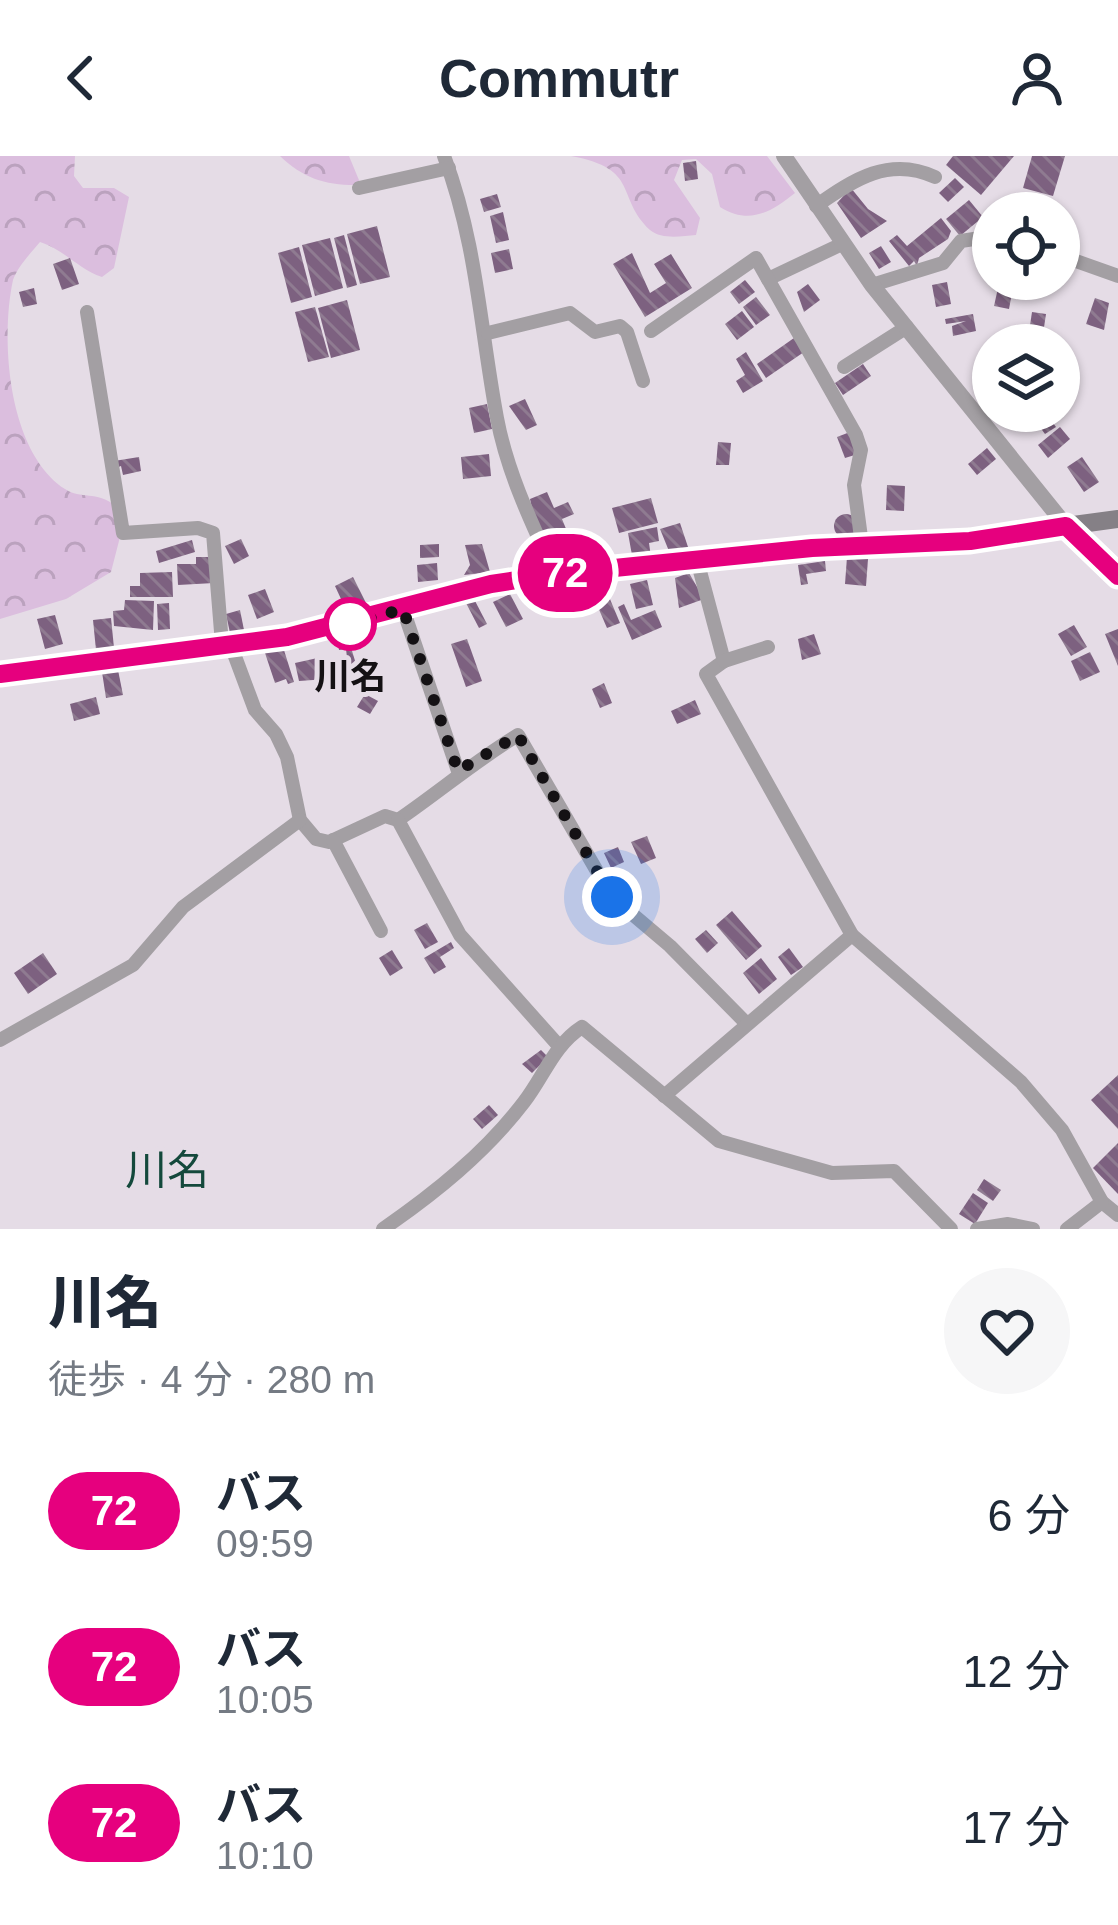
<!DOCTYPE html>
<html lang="ja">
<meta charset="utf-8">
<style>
:root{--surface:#fff;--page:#f6f6f7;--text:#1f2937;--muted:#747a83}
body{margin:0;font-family:Arial,"Noto Sans JP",sans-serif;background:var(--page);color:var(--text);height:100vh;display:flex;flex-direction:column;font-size:45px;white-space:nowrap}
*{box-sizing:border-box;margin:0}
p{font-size:39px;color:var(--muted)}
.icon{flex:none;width:66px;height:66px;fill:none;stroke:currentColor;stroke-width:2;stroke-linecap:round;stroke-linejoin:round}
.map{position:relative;height:1073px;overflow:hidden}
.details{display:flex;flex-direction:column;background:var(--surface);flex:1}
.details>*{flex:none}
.badge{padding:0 24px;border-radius:39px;font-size:42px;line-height:78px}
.fabs{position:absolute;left:972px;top:36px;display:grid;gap:24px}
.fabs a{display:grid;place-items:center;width:108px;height:108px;border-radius:50%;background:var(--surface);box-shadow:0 3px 9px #0004;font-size:60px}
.you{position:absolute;width:60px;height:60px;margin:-30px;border:9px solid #fff;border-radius:50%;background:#1a73e8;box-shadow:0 0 0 18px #1a73e833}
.map>.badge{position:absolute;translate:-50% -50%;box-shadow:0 0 0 6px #fff}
.round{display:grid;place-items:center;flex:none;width:126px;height:126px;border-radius:63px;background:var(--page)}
.head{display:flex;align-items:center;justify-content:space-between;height:204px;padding:0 48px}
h1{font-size:57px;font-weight:800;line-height:90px}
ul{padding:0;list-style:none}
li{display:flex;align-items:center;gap:36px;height:156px;padding:0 48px}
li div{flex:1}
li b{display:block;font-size:45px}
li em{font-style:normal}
li .badge{min-width:132px;font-weight:700;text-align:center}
header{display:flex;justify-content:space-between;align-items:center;height:156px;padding:0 48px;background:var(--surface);font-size:54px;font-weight:800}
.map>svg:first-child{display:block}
</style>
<header><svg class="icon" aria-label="back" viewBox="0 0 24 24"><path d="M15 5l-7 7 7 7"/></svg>Commutr<svg class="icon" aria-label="person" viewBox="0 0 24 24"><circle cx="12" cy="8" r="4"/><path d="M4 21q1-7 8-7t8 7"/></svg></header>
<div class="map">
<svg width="1118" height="1073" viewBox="0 0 1118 1073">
<defs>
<pattern id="forest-crowns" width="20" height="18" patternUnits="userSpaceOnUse" patternTransform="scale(3)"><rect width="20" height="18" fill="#dbbede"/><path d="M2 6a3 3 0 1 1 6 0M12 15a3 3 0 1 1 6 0" fill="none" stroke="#bba2be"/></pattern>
<pattern id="building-back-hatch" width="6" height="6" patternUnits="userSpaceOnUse" patternTransform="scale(3)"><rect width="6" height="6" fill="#7d6180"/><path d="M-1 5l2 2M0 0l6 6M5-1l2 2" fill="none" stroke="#8f7b91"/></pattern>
</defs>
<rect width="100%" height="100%" fill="#e5dce6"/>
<g fill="url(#forest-crowns)">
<path d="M0,0H75L74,20L83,32H114L129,41L114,112L102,121C78,113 65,94 40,86C31,97 18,110 13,124C0,184 8,296 65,333C81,344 96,334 116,350L120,381L111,416L66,443L0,463Z"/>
<path d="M280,0H349L361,29C327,30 304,23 280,0Z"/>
<path d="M571,0H767L795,37C770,57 749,69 720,51L712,18L696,3L682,4L674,24L700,62L696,79C682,80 662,84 650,74C615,41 641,13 571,0Z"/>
</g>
<g fill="url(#building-back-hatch)">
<polygon points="953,0 1014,0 981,39 946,9"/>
<polygon points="1032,0 1065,0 1053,40 1023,32"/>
<polygon points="696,5 698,23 685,25 683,7"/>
<polygon points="955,22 964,31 948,46 939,37"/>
<polygon points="851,32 868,53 887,65 861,82 837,47"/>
<polygon points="497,38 501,51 484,56 480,43"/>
<polygon points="969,44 983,61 960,80 946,63"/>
<polygon points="503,56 509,84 496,87 490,60"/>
<polygon points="941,62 951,75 948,83 919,102 917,110 914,105 909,110 889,85 897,79 907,90"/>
<polygon points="377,70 390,121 360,128 347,78"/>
<polygon points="344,79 357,129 347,132 334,82"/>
<polygon points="330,82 343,132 315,140 302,89"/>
<polygon points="881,90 891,106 879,113 869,97"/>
<polygon points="299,91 312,141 291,147 278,97"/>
<polygon points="509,93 513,113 495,117 491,97"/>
<polygon points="632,97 650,137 666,127 654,108 671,98 692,132 645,161 613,108"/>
<polygon points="70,102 79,128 62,134 53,108"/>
<polygon points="1000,123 1014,126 1009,153 994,150"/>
<polygon points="745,124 755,136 739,148 730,136"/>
<polygon points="947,126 951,148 936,151 932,129"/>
<polygon points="808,128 820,144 804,156 797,136"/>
<polygon points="34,132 37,148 23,151 19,136"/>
<polygon points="756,141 770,159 756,169 743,151"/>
<polygon points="1095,142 1109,147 1104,174 1086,168"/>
<polygon points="347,144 360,194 331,202 318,152"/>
<polygon points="315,151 329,201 308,206 295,156"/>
<polygon points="742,155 754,171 737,184 725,168"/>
<polygon points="1032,156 1046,158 1043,178 1029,176"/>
<polygon points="973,158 976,175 953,180 952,170 966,165 946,168 945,163"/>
<polygon points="794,182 804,196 766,222 757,208"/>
<polygon points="746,196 763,225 743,237 736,225 745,219 736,203"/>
<polygon points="863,208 871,220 843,239 835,227"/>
<polygon points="525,243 537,269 526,274 509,250"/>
<polygon points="487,248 492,273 474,277 469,252"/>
<polygon points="1028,255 1044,255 1056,271 1045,278"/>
<polygon points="1060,271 1070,283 1048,302 1038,289"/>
<polygon points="850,276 858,298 845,302 837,281"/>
<polygon points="718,286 731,287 729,309 716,309"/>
<polygon points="987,292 996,303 977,319 968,308"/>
<polygon points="489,298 491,320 463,323 461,301"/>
<polygon points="139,301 141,315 123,319 121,310 116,312 114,305"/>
<polygon points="1082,301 1099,326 1084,336 1067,311"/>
<polygon points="887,329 905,330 904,355 886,354"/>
<polygon points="547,336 554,352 568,346 574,358 562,363 580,407 575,409 558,382 545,387 534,362 530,343"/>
<polygon points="651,342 658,367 619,377 612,352"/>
<circle cx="846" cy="370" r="12"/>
<polygon points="680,367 689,394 671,400 660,373"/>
<polygon points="657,371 659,385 649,387 651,401 633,405 628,377"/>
<polygon points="241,383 249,400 234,408 225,390"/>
<polygon points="192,384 195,396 159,407 156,395"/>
<polygon points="439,388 439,401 420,402 420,389"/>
<polygon points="482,388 490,416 464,419 470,409 465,389"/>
<polygon points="196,401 212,401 214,427 178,429 177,408 196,408"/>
<polygon points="847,401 868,403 866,430 845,428"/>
<polygon points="825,405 826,415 806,418 808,428 801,429 798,409"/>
<polygon points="437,407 438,424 418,426 417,409"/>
<polygon points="172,416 173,441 130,441 130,430 140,430 140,417"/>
<polygon points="689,417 704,443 679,452 675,422"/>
<polygon points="353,421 366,447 347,456 335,430"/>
<polygon points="569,424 575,442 548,451 542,432"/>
<polygon points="647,424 653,449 636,453 630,428"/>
<polygon points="265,433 274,456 257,463 248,439"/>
<polygon points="607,436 620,467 607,472 594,442"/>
<polygon points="510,438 523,463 506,471 493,446"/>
<polygon points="474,443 487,468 479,472 466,447"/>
<polygon points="125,444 154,445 153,474 114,470 113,455 124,454"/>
<polygon points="169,447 170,473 158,474 157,448"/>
<polygon points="624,448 631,464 655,454 662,471 632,484 618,451"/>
<polygon points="240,454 244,474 230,477 226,458"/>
<polygon points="55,459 63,488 45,493 37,463"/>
<polygon points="111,462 114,492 96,494 93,464"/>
<polygon points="1074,469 1087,491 1071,500 1058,478"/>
<polygon points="1118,473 1118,510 1105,478"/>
<polygon points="814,478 821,498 802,504 798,483"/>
<polygon points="467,483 482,525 466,531 451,488"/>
<polygon points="349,485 356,508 348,510 346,493 339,494 338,486"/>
<polygon points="283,491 294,526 288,528 286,523 275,527 265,497"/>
<polygon points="1090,496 1100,516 1080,525 1071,505"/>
<polygon points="322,501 327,523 299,525 295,507"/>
<polygon points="118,514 123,539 106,542 102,516"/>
<polygon points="604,527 612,547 600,552 592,533"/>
<polygon points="365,538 378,545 370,558 357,551"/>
<polygon points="96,541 100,558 74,565 70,548"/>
<polygon points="695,544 701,558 677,568 671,555"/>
<polygon points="647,680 656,702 641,708 631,686"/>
<polygon points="618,691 624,706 611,712 604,697"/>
<polygon points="732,755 762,790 746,804 716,769"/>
<polygon points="427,767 438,786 425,793 414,774"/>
<polygon points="706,774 718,787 707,797 695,783"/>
<polygon points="451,786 454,792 440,801 446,811 434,818 424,802"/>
<polygon points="789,792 803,811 791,819 778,801"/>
<polygon points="392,794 403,812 390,820 379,802"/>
<polygon points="43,797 57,818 28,838 14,817"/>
<polygon points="761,802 777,823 759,838 743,817"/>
<polygon points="541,894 548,901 532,917 522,908"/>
<polygon points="1118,919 1118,973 1091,944"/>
<polygon points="489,949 498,959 482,973 473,963"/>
<polygon points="1118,987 1118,1038 1093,1012"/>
<polygon points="984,1023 1001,1034 993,1045 977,1034"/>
<polygon points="973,1037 988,1047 975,1068 959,1058"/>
</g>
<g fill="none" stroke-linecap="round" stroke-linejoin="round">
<g stroke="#a39fa3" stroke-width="14">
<path d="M444,0C477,87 480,172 497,262C507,316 532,368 555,418"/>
<polyline points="359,32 449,12"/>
<path d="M816,50C854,23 890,0 935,21"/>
<polyline points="1059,99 1118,120"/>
<polyline points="768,123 842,88"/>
<polyline points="872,129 943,107 961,85 993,80"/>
<polyline points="87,156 123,377 198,372 213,377 222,488"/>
<polyline points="651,175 756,102 856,279 861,294 854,329 862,389"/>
<polyline points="488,177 570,157 595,176 620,170 627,176 643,225"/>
<polyline points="844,211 907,171"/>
<polyline points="697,404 724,505 706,518 852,779 1021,926 1062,974 1102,1046 1118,1059"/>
<polyline points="403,453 458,615"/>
<path d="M230,487L255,554L276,578L287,601L300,664L316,683L329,686L385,660L398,664C439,636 475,605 518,579L612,741L670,790L746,867"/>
<polyline points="724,505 768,491"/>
<polyline points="398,664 460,779 559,890"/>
<polyline points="333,684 381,775"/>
<polyline points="0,884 133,809 183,751 300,664"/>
<polyline points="664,940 852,779"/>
<path d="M383,1073C435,1037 485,997 524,946C544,920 554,889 582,871L719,985L832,1017L894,1015L951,1073"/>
<polyline points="977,1073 1008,1068 1033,1073"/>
<polyline points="1067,1073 1102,1046"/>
</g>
<polyline stroke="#a39fa3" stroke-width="16" points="784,0 872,129 1066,370"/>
<polyline stroke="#858086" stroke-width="18" points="1066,370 1118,363"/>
<polyline stroke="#676068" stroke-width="21" points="0,518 287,481 491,429 555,418 812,392 970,385 1066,370 1118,420"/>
</g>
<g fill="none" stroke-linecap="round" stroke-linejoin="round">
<defs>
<polyline id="line" points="0,518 287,481 491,428 555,418 812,392 970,385 1066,370 1118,420"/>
</defs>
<use href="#line" stroke="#fff" stroke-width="27"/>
<use href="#line" stroke="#e6007e" stroke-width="18"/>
<polyline stroke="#141114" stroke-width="12" stroke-dasharray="0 21.6" points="350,468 403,453 458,615 518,579 612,741"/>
</g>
<circle fill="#fff" stroke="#e6007e" stroke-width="6" cx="350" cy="468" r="24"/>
<g text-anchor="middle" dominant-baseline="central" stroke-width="10" stroke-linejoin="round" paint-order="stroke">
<g font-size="36" font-weight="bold" fill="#141114" stroke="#e5dce6">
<text x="350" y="520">川名</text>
</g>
<g font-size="42" fill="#14493c" stroke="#e5dce6">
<text x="167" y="1014">川名</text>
</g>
</g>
</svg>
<div class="fabs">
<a><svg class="icon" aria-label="locate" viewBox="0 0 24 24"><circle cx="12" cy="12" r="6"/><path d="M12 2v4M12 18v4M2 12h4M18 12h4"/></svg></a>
<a><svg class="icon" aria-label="layers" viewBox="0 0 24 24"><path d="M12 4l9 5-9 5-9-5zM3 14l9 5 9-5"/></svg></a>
</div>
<div class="you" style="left:612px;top:741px"></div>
<b class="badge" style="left:565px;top:417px;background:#e6007e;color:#fff">72</b>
</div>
<section class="details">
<div class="head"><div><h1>川名</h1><p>徒歩 · 4 分 · 280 m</p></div><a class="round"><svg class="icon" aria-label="heart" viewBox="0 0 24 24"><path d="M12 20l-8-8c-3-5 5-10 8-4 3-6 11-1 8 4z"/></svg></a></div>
<ul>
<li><span class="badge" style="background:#e6007e;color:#fff">72</span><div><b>バス</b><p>09:59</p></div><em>6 分</em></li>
<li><span class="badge" style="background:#e6007e;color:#fff">72</span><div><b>バス</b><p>10:05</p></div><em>12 分</em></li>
<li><span class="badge" style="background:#e6007e;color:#fff">72</span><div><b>バス</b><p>10:10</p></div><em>17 分</em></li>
</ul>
</section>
